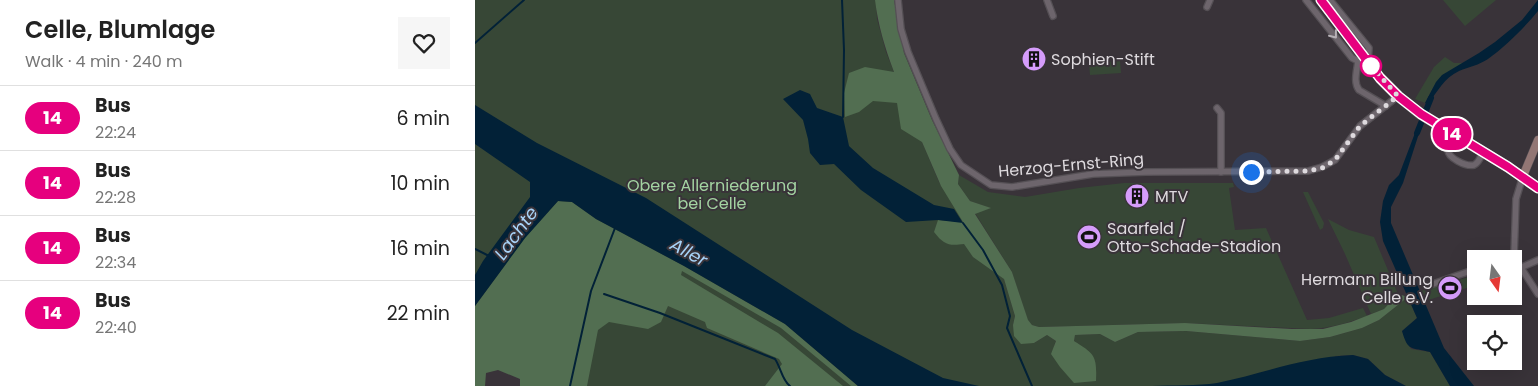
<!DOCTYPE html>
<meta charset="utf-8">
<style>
:root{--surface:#fff;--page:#f6f6f6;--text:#222;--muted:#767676;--line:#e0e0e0}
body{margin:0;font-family:Poppins,sans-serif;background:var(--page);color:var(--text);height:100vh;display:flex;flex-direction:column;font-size:19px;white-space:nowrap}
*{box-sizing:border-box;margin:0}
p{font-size:16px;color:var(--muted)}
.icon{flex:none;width:28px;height:28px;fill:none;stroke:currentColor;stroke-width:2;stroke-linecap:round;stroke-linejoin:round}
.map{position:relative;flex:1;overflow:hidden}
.details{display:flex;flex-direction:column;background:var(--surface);width:475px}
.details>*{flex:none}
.badge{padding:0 10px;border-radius:16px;font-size:18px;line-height:32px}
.needle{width:32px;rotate:166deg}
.tools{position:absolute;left:992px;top:250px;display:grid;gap:10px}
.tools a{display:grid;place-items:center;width:55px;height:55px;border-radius:0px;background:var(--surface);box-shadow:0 5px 20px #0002;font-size:25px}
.you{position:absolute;width:25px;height:25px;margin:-12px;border:4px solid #fff;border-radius:50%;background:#1a73e8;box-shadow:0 0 0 8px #1a73e833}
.map>.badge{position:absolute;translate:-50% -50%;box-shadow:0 0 0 2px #fff}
.round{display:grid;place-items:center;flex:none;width:52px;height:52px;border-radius:0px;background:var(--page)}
.overview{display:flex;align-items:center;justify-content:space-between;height:85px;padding:0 25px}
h1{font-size:24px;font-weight:600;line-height:38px}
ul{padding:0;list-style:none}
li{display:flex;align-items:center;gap:15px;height:65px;padding:0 25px;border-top:1px solid var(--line)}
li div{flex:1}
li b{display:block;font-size:19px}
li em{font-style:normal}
li .badge{min-width:55px;font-weight:700;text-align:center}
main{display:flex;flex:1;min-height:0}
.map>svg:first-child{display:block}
</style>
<main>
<section class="details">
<div class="overview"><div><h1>Celle, Blumlage</h1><p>Walk · 4 min · 240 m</p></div><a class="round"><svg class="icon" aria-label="heart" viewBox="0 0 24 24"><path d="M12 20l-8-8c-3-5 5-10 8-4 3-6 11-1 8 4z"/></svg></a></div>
<ul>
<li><span class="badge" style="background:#e6007e;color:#fff">14</span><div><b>Bus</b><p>22:24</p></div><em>6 min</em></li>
<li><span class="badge" style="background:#e6007e;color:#fff">14</span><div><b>Bus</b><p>22:28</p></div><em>10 min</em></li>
<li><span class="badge" style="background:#e6007e;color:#fff">14</span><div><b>Bus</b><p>22:34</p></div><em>16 min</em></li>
<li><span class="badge" style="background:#e6007e;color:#fff">14</span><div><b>Bus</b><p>22:40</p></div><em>22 min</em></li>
</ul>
</section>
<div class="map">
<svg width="1063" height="386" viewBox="0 0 1063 386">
<rect width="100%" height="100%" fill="#393339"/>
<g fill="#374736">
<polygon points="0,0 401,0 402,19 411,52 447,142 464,182 529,279 540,316 538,325 559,343 572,335 581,341 579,346 606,346 599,341 600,335 625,334 640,342 663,332 711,331 825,341 855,337 887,328 904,320 933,297 942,318 927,331 936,349 955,352 975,386 931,386 910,375 893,359 878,355 860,356 853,386 47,386 47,379 25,368 10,373 0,386"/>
<polygon points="968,0 1021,0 990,26"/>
<path d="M970,57L979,63H989C964,77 963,78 950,103L940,99L959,67Z"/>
<polygon points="645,61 646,73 615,75 614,63"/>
<path d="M484,175L513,192L550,197L604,188L649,183H758L759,187L754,188L760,230L791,228L832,320L854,318L888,308L892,316C873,323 855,328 836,329L710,323L564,327L557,325L553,321L537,272L500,213L515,208L495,201L483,184Z"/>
<polygon points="828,192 833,192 849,223 848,228 845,230"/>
<polygon points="853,219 874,230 899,237 923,294 909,309 896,314 870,254"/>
<polygon points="1001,275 1001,285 950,301 945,291"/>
</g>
<g fill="#526e51">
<path d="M400,0H419L429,53L457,120L484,175L483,184L495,201L516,208L500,214L537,272L553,320L557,325L564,327L710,323L817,329H848L876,322L909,309L923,294L933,297L904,320L887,328L855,337L825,341L711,331L663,332L640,342L625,334L600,335L599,341C620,354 622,356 621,381L599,383L585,367L576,354L581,341L572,335L559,343L546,344L539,336L538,325L540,316L529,279L498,257L489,244C474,246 469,245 459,232L463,220L488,222L466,186L447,142L426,129L422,103L398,101L384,112L370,117L369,93L374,73L390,67L419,72C410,48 403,25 400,0Z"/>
<polygon points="83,201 97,202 121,219 209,266 310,324 383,386 376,386 306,328 207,271 206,275 303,333 368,386 290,386 307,364 304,359 232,328 230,322 193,306 186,322 173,329 134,322 123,330 112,386 45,386 45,379 23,370 11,373 10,386 0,386 0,306 50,238"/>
</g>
<g fill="#022137">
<path d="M1063,0V11C1049,28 1031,46 1013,59C1004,65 994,67 984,71C969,78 963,91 953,104L950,103L961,82L967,75L1004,53L1020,42L1047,20Z"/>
<polygon points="325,90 335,94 342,108 368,117 374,146 398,168 459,205 479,209 488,223 463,220 431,222 386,190 359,164 345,165 335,153 333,139 328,120 308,99"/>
<polygon points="0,105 62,143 171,198 377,330 468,378 504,386 383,386 310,324 209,266 121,219 97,202 83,201 50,238 0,306 0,275 8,261 55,197 55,182 0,144"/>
<path d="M943,125L946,127L928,183L916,207V223L969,348L999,386H975L955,352C936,347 933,352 927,331L942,318L908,241L905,222L908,201L914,185L924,175Z"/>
<path d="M878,355L893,359L910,375L931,386H677C698,385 722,386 742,383C790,373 828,357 878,355Z"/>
</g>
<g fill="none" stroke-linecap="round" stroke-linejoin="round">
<g stroke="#022137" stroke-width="2">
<polyline points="367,0 369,50 368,117"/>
<polyline points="0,43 49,0"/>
<polyline points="488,223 508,250 527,285 535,316 532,328 557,386"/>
<polyline points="0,249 14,256"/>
<path d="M129,294L185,313L300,359C306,368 307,380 315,386"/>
<polyline points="95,386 116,291 140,228"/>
</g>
<polyline stroke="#022137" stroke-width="6" points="942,133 956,98"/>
<defs>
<g id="street">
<polyline points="423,0 426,29 433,52 461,119 475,149 486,165 516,185 537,187 618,174 671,172 833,171 847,167 860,160 885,126 923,96"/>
<polyline points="572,0 578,16"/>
<polyline points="831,0 877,58 883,61 893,61 894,48 855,0"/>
<polyline points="732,7 735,0"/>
<path d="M883,61C882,71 878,82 884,90L911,106"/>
<polyline points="742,108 746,113 746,172"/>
<path d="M978,134C976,139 973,145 973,150C973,158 991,167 999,165C1004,163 1006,156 1008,152"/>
<polyline points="1048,176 1041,199 1039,257 1063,294"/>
<polyline points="1045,268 1063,260"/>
<polyline points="955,285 1001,269"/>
</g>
<polyline id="secondary" points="1048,176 1063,140"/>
<polyline id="primary" points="846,0 905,78 923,96 945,114 1033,167 1063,188"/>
</defs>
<use href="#street" stroke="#555055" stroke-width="8"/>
<use href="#secondary" stroke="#555055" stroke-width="9"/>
<use href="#primary" stroke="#555055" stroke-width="11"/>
<use href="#street" stroke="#6d656c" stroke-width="5.5"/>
<use href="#secondary" stroke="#927674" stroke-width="8"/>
<use href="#primary" stroke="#b6887c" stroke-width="9"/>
</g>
<defs><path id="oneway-chevron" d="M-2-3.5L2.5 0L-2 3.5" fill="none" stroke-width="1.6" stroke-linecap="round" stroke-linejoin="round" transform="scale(1.25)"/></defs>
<use stroke="#b6b1b6" href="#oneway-chevron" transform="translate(859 35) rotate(52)"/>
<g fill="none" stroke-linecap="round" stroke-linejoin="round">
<defs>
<polyline id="line" points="846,0 905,78 923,96 946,114 1033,167 1063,188"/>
</defs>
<use href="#line" stroke="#fff" stroke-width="11"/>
<use href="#line" stroke="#e6007e" stroke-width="8"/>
<polyline stroke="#dedade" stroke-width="5" stroke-dasharray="0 9" points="776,172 833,171 847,168 860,160 885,126 923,96 896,66"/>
</g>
<defs>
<symbol id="building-disc" viewBox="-11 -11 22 22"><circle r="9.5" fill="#d59cfb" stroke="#393339"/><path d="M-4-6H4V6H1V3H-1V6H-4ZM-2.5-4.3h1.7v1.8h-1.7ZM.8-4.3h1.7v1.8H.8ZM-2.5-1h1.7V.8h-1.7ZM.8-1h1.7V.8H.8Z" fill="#111"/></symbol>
<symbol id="stadium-disc" viewBox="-11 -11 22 22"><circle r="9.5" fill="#d59cfb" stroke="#393339"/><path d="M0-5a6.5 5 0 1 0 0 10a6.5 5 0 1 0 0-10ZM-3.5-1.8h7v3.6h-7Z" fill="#111"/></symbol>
</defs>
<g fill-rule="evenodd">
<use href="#building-disc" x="545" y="45" width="28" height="28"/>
<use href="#building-disc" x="648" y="182" width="28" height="28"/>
<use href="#stadium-disc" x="600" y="223" width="28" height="28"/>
<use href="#stadium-disc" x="961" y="274" width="28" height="28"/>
</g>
<circle fill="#fff" stroke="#e6007e" stroke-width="2.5" cx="896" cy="66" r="10"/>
<g text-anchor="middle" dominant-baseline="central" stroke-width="4" stroke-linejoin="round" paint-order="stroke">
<g font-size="16" fill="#dedade" stroke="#393339" text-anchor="start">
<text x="576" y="59">Sophien-Stift</text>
<text x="680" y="196">MTV</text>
<text x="632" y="228">Saarfeld /<tspan x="632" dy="18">Otto-Schade-Stadion</tspan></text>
<text x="958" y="279" text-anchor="end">Hermann Billung<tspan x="958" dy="18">Celle e.V.</tspan></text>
</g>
<g font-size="16" fill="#dedade" stroke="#393339">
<text transform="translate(596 165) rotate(-5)">Herzog-Ernst-Ring</text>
</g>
<g font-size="16" fill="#a3d3a1" stroke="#393339">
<text x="237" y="185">Obere Allerniederung<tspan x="237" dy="18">bei Celle</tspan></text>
</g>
<g font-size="18" font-style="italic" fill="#a7d2f7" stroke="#393339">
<text transform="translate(41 233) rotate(-54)">Lachte</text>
<text transform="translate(214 252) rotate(29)">Aller</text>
</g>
</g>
</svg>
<div class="tools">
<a><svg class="needle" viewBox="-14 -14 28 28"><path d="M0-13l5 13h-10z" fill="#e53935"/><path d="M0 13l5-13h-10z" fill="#767676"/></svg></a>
<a><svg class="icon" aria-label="locate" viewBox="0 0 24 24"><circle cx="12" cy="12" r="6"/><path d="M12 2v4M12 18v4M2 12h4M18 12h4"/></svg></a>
</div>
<div class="you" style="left:776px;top:172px"></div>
<b class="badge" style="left:977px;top:134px;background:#e6007e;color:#fff">14</b>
</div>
</main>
